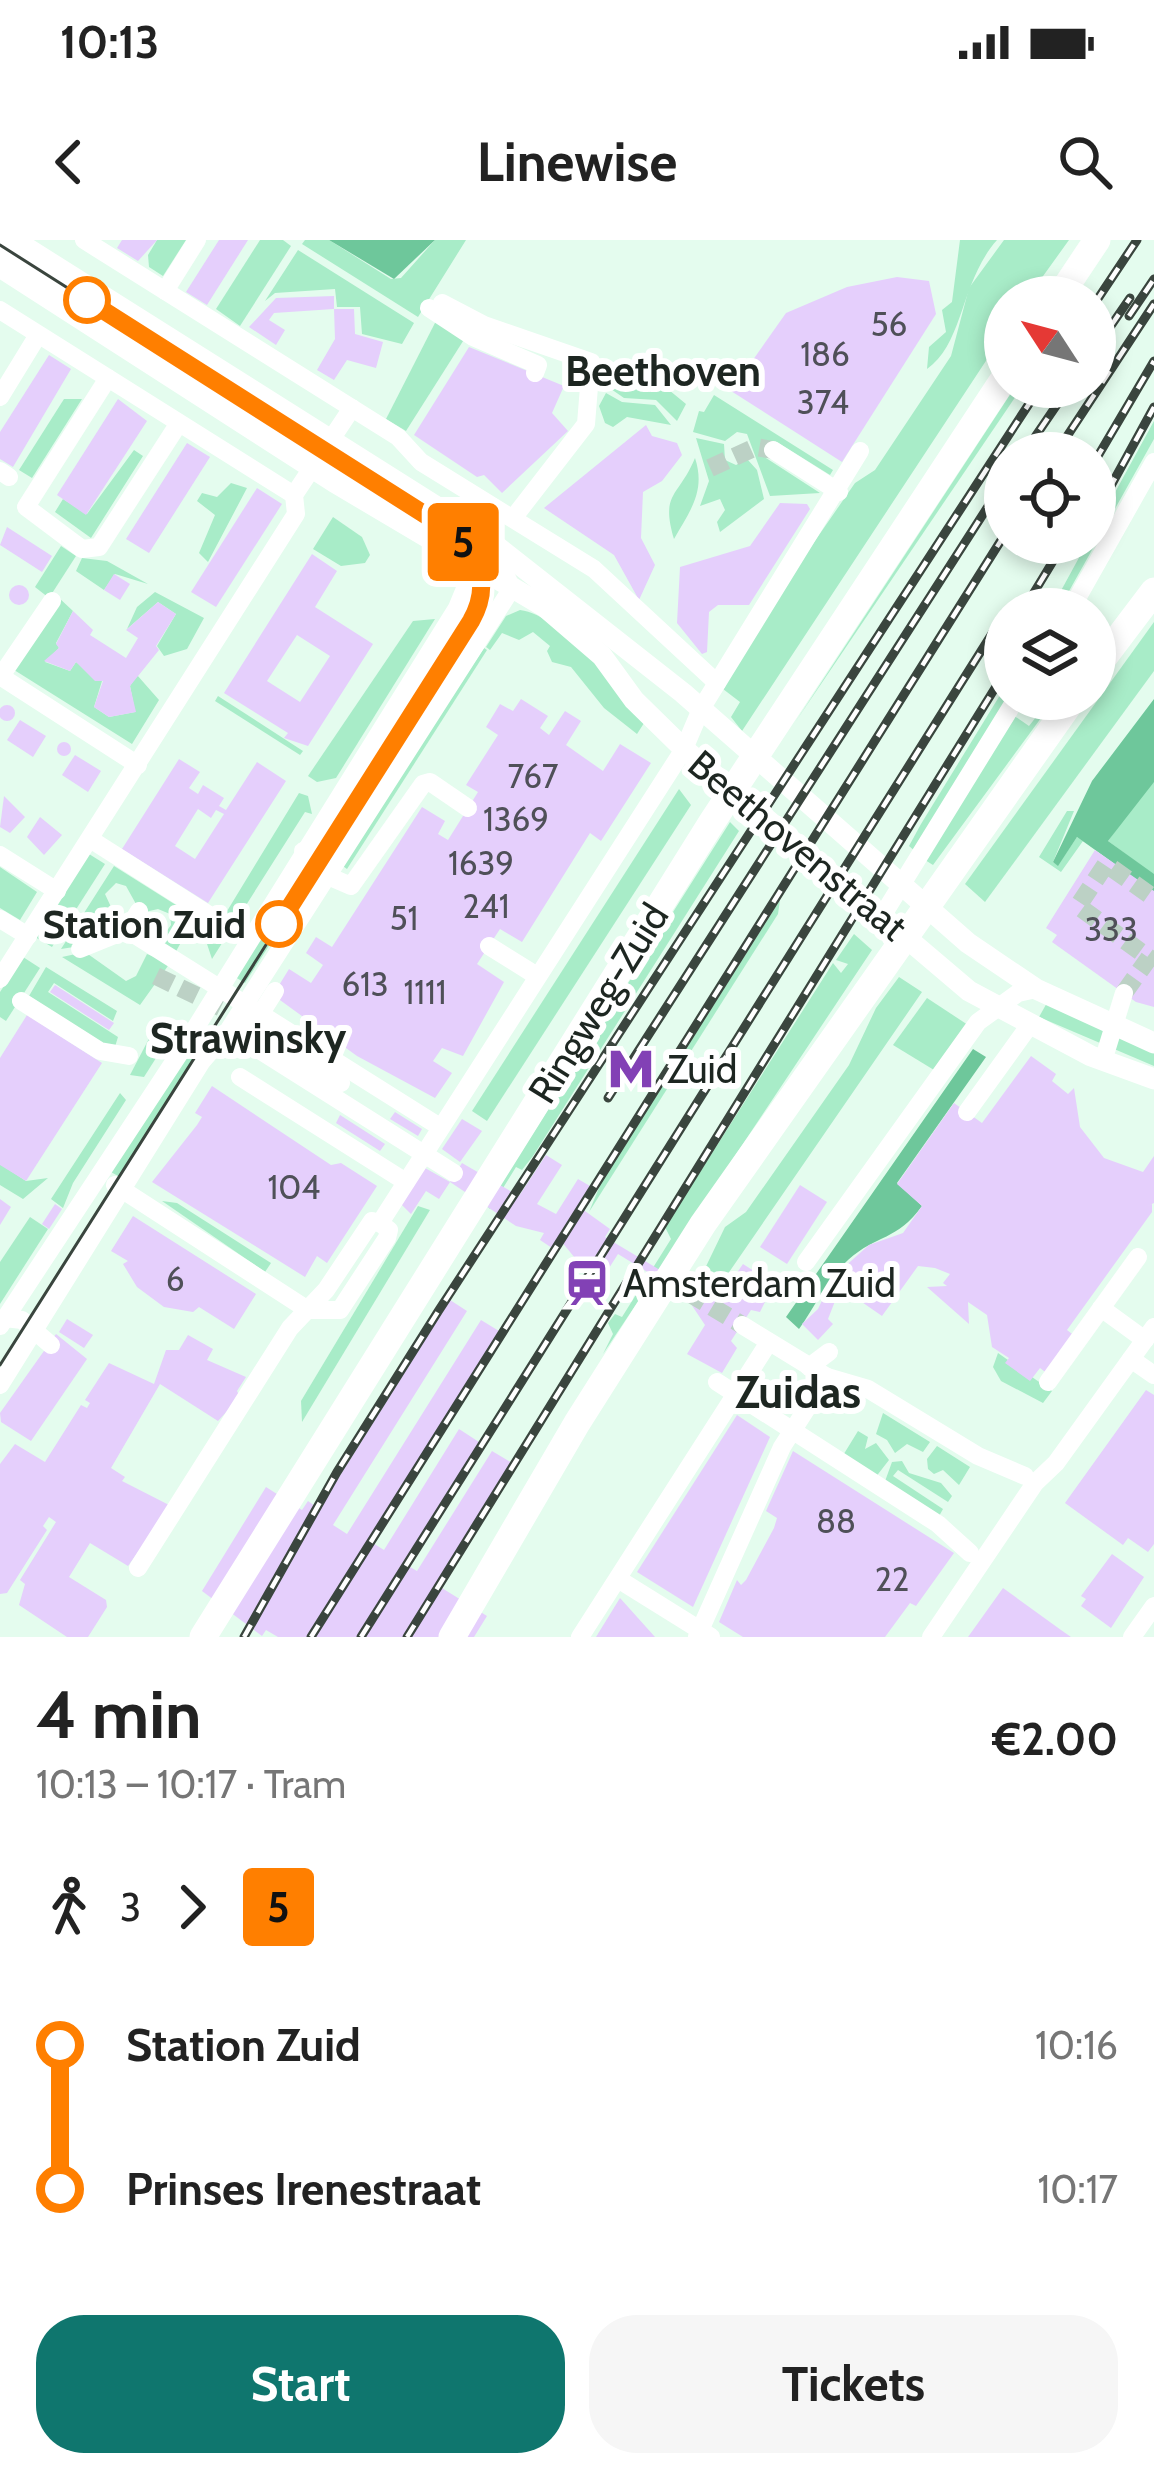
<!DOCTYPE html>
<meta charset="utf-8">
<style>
:root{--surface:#fff;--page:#f6f6f6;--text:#222;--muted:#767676;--accent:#0f766e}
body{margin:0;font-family:Cabin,sans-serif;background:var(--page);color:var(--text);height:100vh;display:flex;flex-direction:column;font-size:45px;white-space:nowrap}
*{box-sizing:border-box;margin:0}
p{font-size:39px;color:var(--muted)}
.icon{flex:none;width:66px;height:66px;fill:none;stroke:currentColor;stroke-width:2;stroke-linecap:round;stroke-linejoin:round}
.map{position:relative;height:1397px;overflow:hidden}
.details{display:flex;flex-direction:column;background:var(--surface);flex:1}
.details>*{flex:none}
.badge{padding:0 24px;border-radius:9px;font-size:42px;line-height:78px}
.needle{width:78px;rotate:306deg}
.fabs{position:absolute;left:984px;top:36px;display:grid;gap:24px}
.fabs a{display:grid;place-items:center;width:132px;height:132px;border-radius:50%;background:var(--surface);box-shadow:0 6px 18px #0003;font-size:60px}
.map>.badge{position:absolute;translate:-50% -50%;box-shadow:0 0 0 6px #fff}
.legs{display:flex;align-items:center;gap:18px;height:132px;padding:0 36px;font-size:39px}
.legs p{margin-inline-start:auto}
.summary{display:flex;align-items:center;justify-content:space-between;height:204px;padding:0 36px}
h1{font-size:66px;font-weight:700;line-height:90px}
.cta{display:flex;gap:24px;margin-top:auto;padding:24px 36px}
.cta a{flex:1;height:138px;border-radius:48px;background:var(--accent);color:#fff;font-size:48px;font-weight:700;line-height:138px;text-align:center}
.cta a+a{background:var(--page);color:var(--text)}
ul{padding:0 36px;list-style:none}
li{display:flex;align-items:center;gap:42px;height:144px;font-size:45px}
li i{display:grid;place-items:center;width:18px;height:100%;margin:0 15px;background:currentColor}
li i::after{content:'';width:30px;height:30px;margin:-15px;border:9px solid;border-radius:50%;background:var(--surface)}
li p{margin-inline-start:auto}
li:first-child i{background:linear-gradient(#0000 50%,currentColor 0)}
li:last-child i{background:linear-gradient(currentColor 50%,#0000 0)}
.status{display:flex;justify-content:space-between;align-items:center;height:84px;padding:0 60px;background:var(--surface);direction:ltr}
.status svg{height:33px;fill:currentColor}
header{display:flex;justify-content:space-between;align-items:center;height:156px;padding:0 36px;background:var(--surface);font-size:54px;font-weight:700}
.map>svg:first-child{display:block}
</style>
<div class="status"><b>10:13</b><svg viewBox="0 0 49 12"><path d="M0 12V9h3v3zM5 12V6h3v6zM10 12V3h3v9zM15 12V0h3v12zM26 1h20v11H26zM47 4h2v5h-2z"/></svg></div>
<header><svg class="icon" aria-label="back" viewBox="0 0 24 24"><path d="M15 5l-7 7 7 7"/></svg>Linewise<svg class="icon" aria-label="search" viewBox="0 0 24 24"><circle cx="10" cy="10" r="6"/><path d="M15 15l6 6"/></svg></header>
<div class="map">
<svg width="1154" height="1397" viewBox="0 0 1154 1397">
<rect width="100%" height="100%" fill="#e4fcee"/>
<g fill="#a8ecc8">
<polygon points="157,0 186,0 163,36 149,27 148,15"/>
<polygon points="260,0 283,0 291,6 240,86 216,69"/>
<polygon points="305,0 329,0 391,39 401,38 435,0 466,0 418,77 302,4"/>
<path d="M960,0H997C960,42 964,103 927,129L929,107L946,92L942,70L952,62Z"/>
<polygon points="1004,0 1069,0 1028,57 1005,57 1005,92 742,491 731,477 740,462 723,449 810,308 855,243 875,230 951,116 969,48"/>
<polygon points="298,10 414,83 402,104 362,94 360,67 337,67 335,49 275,53 265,61"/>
<polygon points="437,79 465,98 406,191 386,179"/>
<polygon points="641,127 686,164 677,181 656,160 624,158 611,149"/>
<polygon points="1015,147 1022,147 796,481"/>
<polygon points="606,153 622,162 655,165 671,185 627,177 613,187 605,183 599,166"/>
<polygon points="714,155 833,230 830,235 777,202 766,218 820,253 770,256 747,194 737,192 725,201 693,192 699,171 704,172"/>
<polygon points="64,159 82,159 32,238 19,230"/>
<polygon points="1154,181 1154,199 1059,369 1051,369 1087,303 1095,303 1095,289"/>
<polygon points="696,198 724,204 725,220 736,225 747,219 757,230 764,259 720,292 717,282 725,270 720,259 700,266 709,241"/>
<polygon points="134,210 143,216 91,298 55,272 63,259 87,274"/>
<path d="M695,218C706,251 690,271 674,299C660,252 679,257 695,218Z"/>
<polygon points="231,243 247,248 208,322 199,313 215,275 197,261 202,253 217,257"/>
<polygon points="333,277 362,297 370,315 365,323 341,326 313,309"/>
<polygon points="61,306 76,316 49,358 35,347"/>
<polygon points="82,318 107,321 148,344 115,334 104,350 76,331"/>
<polygon points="155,352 204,378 187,409 164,416 157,406 176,374 158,362 127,389 137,367"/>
<polygon points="473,356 485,360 474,395 325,628 308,619"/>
<path d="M58,357L73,371L56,403L59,408L45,422L70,431L76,422L102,441L94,467L109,477L135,472L130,446L137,435L159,460L132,504L11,428C31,401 40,385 58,357Z"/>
<path d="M520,370C563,376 618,447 646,480L637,494L604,468L571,427L552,422L547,411L550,406L533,392L519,400L502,393L490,410L486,407L506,376Z"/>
<polygon points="435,379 336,538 317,542 308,536 413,381"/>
<polygon points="1154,382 1154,431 985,662 965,644"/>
<polygon points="484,408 487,410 347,629 340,624"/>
<polygon points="1005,447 1007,459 916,612 909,606 921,584"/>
<polygon points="218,456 303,511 300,515 215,461"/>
<polygon points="1044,459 1055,459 933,625 925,620 1010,473 1029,486 1047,463"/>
<polygon points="1154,536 1154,635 1108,601"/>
<polygon points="679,549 691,565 487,881 472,871"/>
<polygon points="299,553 308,556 312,574 305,572 212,719 207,704"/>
<polygon points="1067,571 1074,571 1053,622 1058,625 1077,597 1083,601 1061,632 1039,617"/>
<polygon points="730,582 739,591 533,916 522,930 516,927 490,969 487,966"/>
<polygon points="89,614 105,624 52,707 35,697"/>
<polygon points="114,626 195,677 174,715 156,706 171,685 170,674 158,669 141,673 126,646 116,643 105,654 111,667 103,674 105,684 82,693 80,706 61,709"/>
<polygon points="0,627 37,652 20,680 0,668"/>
<polygon points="292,648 302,655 245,743 235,737"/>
<polygon points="780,660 778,674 589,972 601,943"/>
<polygon points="854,694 872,710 603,1114 613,1094 608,1083 615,1074 622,1077 671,999 665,987 833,723 841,733 848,724 836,720"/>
<polygon points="85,712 126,741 136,736 147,714 170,723 140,765 62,717"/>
<polygon points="23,717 40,728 6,781 0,777 0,752"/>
<polygon points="46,727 117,771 113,781 54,743 48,752 118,797 114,810 29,756"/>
<polygon points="899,737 922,752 723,1041 708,1050 697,1045 725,987 746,972 849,825 876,768"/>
<polygon points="927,758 968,785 934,830 893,805"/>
<polygon points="1048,761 1154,808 1154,826 1039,777"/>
<polygon points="199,782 220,795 120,937 109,931"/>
<polygon points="175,788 144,837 130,835 154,789"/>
<polygon points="120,853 126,860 73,943 63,968 51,959"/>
<polygon points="0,924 26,941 48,938 23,959 0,945"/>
<polygon points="162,961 177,963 271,1023 265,1032"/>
<polygon points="418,966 430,970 302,1182 301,1161"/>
<polygon points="30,977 48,989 0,1064 0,1022"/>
<polygon points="998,1113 1052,1151 1043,1163 1001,1141 993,1127"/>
<polygon points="883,1173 930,1202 923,1212 907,1204 895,1213 887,1200 876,1194"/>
<polygon points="858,1191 868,1197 865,1209 876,1203 889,1220 875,1238 842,1217"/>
<polygon points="937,1206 970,1227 959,1245 943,1230 934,1234 928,1229 927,1219"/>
<polygon points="902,1221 909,1233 941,1243 952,1256 948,1262 898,1230 893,1236 943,1269 938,1278 884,1244 892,1222"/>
</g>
<g fill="#6ec79b">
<polygon points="329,0 435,0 394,39"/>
<polygon points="1154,459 1154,542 1108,601 1154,634 1154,652 1077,597 1058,626 1053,622 1092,541"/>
<path d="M973,809L986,817L897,943L922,966C897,1001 877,994 848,1020C827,1039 815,1067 799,1089L786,1077Z"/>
</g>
<g fill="#e5cffc" fill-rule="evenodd">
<polygon points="122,0 157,0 138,21 117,8"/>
<polygon points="219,0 248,0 207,65 186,52"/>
<polygon points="897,37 929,41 936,74 842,222 731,151 786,73 847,47"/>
<polygon points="334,56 334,69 274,73 269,80 285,90 276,105 249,87 276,58"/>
<polygon points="334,69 354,69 355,94 383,102 376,128 347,120 334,140 317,130 335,99"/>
<polygon points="469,107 564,146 552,173 568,191 502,253 484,235 477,237 414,195"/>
<polygon points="49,115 71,129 13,227 0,219 0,192"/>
<polygon points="118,159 147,181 86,275 57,255"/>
<polygon points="646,185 652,196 677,203 682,215 662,241 643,252 641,298 655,325 639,360 614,315 544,268"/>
<polygon points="187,203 210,217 149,313 126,299"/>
<polygon points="257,248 282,264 216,367 191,352"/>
<polygon points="780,263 807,264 810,269 749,365 718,365 709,372 707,412 702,414 677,383 680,327 750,306"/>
<polygon points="7,287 52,316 42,332 0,305"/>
<path d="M312,314L337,331L315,367L373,404L308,506L284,498L288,493L224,453ZM297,395L330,416L300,462L267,441Z"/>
<polygon points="114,334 130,344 120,360 104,350"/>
<circle cx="19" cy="355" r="10"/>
<polygon points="158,362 176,374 156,406 159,410 130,446 136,472 109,477 94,467 103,441 95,441 76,422 70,431 44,421 59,408 56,404 73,371 93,390 90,395 126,418 138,398 126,390"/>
<polygon points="521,459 548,476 540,488 549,495 565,471 581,481 566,505 603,531 620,504 651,523 601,601 590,593 522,702 500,689 477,724 504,742 463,816 442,808 433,821 452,833 435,858 357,816 273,755 289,729 311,743 323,725 306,713 316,697 332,707 422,567 445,581 438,594 448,600 478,552 466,545 498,495 486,487 500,464 513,471"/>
<circle cx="7" cy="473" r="8"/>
<polygon points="20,480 46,496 33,517 7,500"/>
<circle cx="64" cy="509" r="7"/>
<polygon points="75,515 101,531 88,552 62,535"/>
<path d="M179,519L200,532L189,548L198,554L203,545L224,558L219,566L226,570L257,522L286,541L208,663L122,609ZM198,569L211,578L216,570L224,574L195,619L175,606Z"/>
<polygon points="4,556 25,577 10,593 0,587"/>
<polygon points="40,577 62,595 44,615 27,597"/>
<polygon points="1095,610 1154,651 1154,767 1136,762 1052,702 1057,695 1046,688"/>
<polygon points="55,745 114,783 109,790 50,752"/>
<polygon points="27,775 102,823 26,941 0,925 0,818"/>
<polygon points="1031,816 1056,834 1052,841 1068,854 1074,848 1080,887 1104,918 1143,932 1154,916 1154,963 1145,967 1152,964 1152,972 1067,1090 1076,1097 1049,1135 1040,1128 1030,1141 1005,1123 1009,1118 992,1107 987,1075 968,1062 969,1084 927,1047 947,1046 943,1043 950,1034 935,1028 918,1026 882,1076 856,1058 861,1045 850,1059 839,1051 828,1079 833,1084 818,1100 802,1084 818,1069 833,1037 869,1005 903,993 922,966 897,944 954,863 982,883"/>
<polygon points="212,846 331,925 341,923 377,946 327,1023 317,1016 305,1037 152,942 197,885 202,877 195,873"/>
<polygon points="395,872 422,889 418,896 390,879"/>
<polygon points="340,875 385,904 380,911 336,883"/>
<polygon points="462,879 482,891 460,922 442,909"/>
<polygon points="546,915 562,925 537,964 556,974 578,939 590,946 578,966 610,989 605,997 690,1048 730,1057 725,1050 743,1024 774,1044 760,1072 751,1070 731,1101 737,1108 722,1133 687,1114 705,1085 685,1055 618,1014 604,1036 589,1023 584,1029 561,1001 552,1008 540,1000 544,993 516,986 450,942 462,923 519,956"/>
<polygon points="425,928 450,942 439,959 426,951 411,974 401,964"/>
<polygon points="800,945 827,962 787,1024 760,1007"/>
<polygon points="0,959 11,967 0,985"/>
<polygon points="55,964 62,969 49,989 42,984"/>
<polygon points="133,976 256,1054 234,1089 199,1067 193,1072 164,1067 137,1047 123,1024 128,1021 111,1011"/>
<polygon points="450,1060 467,1071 333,1285 347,1294 481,1080 499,1091 368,1300 384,1310 459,1189 479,1202 403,1323 417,1331 492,1211 514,1224 437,1345 487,1376 474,1397 278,1397 266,1390 262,1396 202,1351 266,1247 302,1270 308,1261 319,1269"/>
<polygon points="67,1079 93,1095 84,1108 59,1092"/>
<polygon points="56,1094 87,1119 31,1201 1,1182 0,1173"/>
<polygon points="188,1095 213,1109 207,1120 246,1137 237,1151 240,1157 218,1181 160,1144 111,1228 125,1237 122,1241 171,1266 128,1326 90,1303 69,1337 106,1360 107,1367 88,1397 67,1397 19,1365 25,1344 20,1340 56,1282 49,1277 43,1286 47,1290 7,1353 0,1354 0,1224 15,1204 45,1222 81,1165 87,1168 90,1163 85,1160 109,1123 154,1144 166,1110 179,1110"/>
<polygon points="1146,1150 1154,1155 1154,1304 1148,1312 1128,1298 1123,1305 1065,1263"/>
<polygon points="737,1175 770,1197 693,1367 637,1332"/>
<polygon points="793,1211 954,1313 916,1366 910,1363 885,1397 743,1397 719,1382 737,1340 741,1345 746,1340 774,1288 777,1278 766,1271"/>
<polygon points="1112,1314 1144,1337 1111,1388 1081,1366 1086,1359 1081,1356"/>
<polygon points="1003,1348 1061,1390 1071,1397 968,1397"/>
<polygon points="620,1358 655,1397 596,1397"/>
</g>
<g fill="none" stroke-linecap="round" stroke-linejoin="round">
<g stroke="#bcd1c5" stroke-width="18" stroke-dasharray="18 9" stroke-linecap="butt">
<polyline points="710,228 756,207 773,210"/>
<polyline points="156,736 222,768"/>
<polyline points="1124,753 1149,718 1078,666 1106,624 1154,658"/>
<polyline points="689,1053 742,1085"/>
</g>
<g stroke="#fff" stroke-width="18">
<polyline points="84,0 398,197 421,222 594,329 717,443"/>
<polyline points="0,8 499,328"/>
<polyline points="165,51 197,0"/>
<polyline points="442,63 484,85 591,122 586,184 514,277"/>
<polyline points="429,68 473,97 538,125 535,133"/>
<polyline points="0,70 294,255"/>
<polyline points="108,138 26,267 82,309 99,307 179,183"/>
<polyline points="0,157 38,95"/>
<polyline points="773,210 839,252"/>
<polyline points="0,231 9,237"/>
<polyline points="1071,369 1154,222"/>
<polyline points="0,436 138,525"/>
<polyline points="1,436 52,361"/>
<polyline points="90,599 214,678"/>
<polyline points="303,611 314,630 351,646 423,544 430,542 468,568"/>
<polyline points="0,615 57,651"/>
<polyline points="139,671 127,690 440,887"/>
<polyline points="881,678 1016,459"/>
<polyline points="0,679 28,696"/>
<polyline points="489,706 537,736"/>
<polyline points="80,709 127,690"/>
<polyline points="0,739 296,274 294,255 352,168"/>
<polyline points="21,761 100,811 129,816"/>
<polyline points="261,773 275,751"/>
<polyline points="238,779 341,843"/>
<polyline points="250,804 454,933"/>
<polyline points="1103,821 1124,753"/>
<polyline points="240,837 406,942"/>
<polyline points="967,872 1029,786"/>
<polyline points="115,945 308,1070 340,1070 387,998 389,990 380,983"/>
<polyline points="380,983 684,509 701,469 860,211"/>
<polyline points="806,1022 978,782 1018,753 1036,749"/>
<polyline points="1101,1068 1145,1100"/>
<polyline points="5,1078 22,1080 51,1105"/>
<polyline points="0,1086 183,808 457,368 474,327"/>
<polyline points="1131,1119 1154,1135"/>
<polyline points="809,1127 829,1112"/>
<polyline points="827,1137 868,1149 978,1216 1025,1236"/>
<polyline points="717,1142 938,1284 970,1313"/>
<polyline points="1048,1142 1138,1017"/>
<polyline points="0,1145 202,821 228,791 512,348 487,299"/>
<polyline points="138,1328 290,1088 326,1050 372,981 380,983"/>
<polyline points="618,1339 711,1397"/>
<polyline points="580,1397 769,1102"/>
<polyline points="697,1397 782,1207 827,1137 742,1085"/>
<polyline points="931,1397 1035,1243 1056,1223 1154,1087"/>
<polyline points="1132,1397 1154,1366"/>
</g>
<g stroke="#fff" stroke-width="21">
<polyline points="14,0 486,298 683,453 968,703 1036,749 1154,803"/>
<polyline points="0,27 334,242 545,367 602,416 634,460 684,509 969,751 1091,816 1154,839"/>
</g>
<g stroke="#fff" stroke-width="27">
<polyline points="1059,57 1097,0"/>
<polyline points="1095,429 1154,351"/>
<polyline points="203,1397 712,582 1005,137"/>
<polyline points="452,1397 577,1183 703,984 1073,459"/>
</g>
<path stroke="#3a453e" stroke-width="3" d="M0,5L446,288C479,312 491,343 471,381L0,1125"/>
<defs>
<g id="rail">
<polyline points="1095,63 1137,0"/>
<polyline points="1129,76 1154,39"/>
<polyline points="1095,109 1130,58"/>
<polyline points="1024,213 1069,147"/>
<polyline points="1056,213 1154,64"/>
<polyline points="1095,221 1154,121"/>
<polyline points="1095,275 1154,167"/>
<polyline points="1024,369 1064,303"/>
<polyline points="608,858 1005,240"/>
<polyline points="244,1397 337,1232 439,1070 1040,147"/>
<polyline points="311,1397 1005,294"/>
<polyline points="361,1397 1005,373"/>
<polyline points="407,1397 1005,432"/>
</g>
</defs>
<use href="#rail" stroke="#3a453e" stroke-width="9"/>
<use href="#rail" stroke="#fff" stroke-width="4.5" stroke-dasharray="14" stroke-linecap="butt"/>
</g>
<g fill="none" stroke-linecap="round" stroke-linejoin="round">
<defs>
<path id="line-1" d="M87,60L446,288C479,311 492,344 471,381L279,684"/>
</defs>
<use href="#line-1" stroke="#fff" stroke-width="27"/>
<use href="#line-1" stroke="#ff7f00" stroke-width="18"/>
</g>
<defs>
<symbol id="metro-bare" viewBox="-9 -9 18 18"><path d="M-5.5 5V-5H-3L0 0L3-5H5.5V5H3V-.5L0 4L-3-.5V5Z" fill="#8241b5" stroke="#fff" stroke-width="2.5" paint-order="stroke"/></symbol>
<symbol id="station-bare" viewBox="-9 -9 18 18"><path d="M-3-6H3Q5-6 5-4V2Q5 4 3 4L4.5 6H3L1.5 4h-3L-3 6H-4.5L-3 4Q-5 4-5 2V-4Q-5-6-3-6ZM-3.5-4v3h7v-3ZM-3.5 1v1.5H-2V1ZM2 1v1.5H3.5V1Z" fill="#8241b5" stroke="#fff" stroke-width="2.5" paint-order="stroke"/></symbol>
</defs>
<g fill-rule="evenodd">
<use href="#metro-bare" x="598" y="796" width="66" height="66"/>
<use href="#station-bare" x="554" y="1010" width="66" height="66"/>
</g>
<g fill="#fff" stroke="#ff7f00" stroke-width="6">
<circle cx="87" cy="60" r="21"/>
<circle cx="279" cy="684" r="21"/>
</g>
<g text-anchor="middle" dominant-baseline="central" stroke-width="12" stroke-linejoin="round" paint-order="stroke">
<g font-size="33" fill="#4f5058">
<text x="889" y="84">56</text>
<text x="825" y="114">186</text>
<text x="823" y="162">374</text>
<text x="533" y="536">767</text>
<text x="516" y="579">1369</text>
<text x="481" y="623">1639</text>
<text x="486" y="666">241</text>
<text x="404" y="678">51</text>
<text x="1111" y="689">333</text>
<text x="365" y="744">613</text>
<text x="425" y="752">1111</text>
<text x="294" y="947">104</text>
<text x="175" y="1039">6</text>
<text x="836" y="1281">88</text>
<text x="892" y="1339">22</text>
</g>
<g font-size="39" fill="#1d2621" stroke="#fff">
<text transform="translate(798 605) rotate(40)">Beethovenstraat</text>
<text transform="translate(598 763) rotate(-58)">Ringweg-Zuid</text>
</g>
<g font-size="39" font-weight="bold" fill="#1d2621" stroke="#fff" text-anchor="end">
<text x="246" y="684">Station Zuid</text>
</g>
<g font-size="39" fill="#1d2621" stroke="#fff" text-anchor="start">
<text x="667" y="829">Zuid</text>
<text x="623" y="1043">Amsterdam Zuid</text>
</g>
<g font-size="42" font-weight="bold" fill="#1d2621" stroke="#fff">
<text x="663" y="131">Beethoven</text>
<text x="248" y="798">Strawinsky</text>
</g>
<g font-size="45" font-weight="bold" fill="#1d2621" stroke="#fff">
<text x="798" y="1152">Zuidas</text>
</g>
</g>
</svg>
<div class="fabs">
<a><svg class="needle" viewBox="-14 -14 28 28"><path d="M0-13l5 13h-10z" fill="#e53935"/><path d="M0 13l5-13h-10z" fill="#767676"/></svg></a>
<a><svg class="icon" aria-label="locate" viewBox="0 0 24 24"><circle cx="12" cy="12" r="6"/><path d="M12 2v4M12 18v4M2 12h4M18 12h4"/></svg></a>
<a><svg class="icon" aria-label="layers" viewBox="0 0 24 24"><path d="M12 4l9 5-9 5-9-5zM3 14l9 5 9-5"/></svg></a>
</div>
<b class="badge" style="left:463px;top:302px;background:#ff7f00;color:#111">5</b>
</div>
<section class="details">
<div class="summary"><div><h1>4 min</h1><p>10:13 – 10:17 · Tram</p></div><b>€2.00</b></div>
<div class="legs"><svg class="icon" aria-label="walk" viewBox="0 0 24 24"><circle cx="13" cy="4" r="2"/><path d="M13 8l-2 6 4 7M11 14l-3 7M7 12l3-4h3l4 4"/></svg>3<svg class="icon" aria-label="forward" viewBox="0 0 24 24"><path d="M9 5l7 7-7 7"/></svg><b class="badge" style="background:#ff7f00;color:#111">5</b></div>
<ul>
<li><i style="color:#ff7f00"></i><b>Station Zuid</b><p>10:16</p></li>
<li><i style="color:#ff7f00"></i><b>Prinses Irenestraat</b><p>10:17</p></li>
</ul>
<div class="cta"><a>Start</a><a>Tickets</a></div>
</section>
